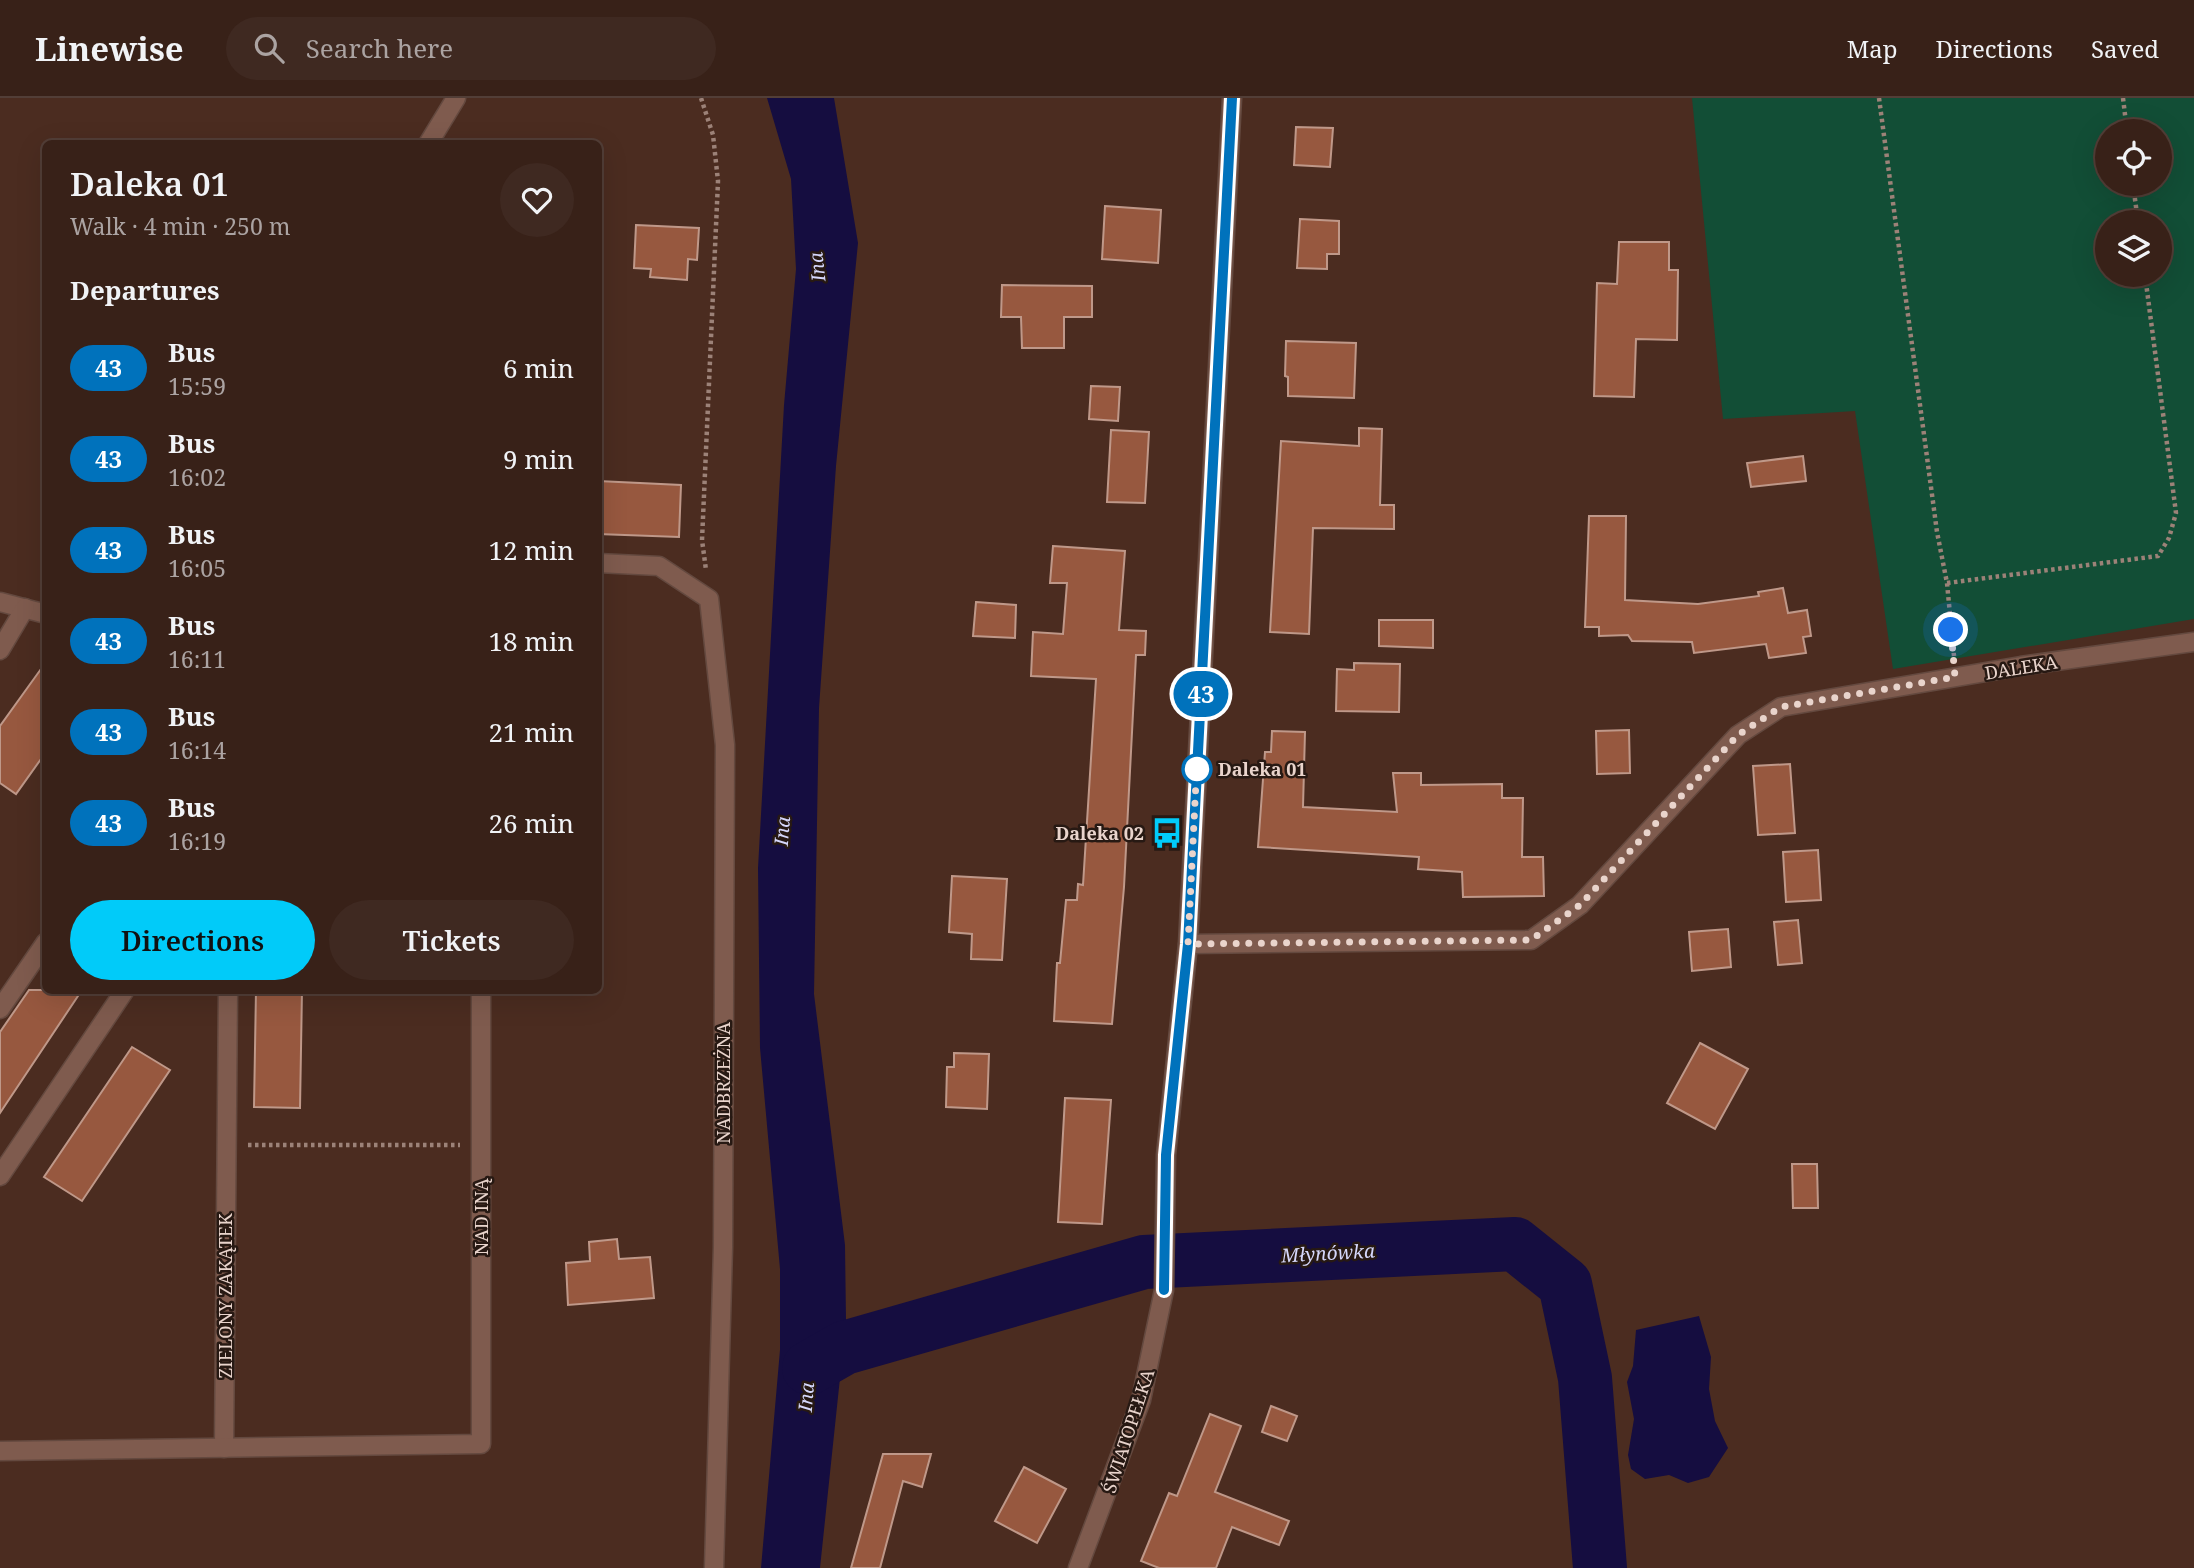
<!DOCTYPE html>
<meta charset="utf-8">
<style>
:root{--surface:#382118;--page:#3f2921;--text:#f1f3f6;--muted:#aba3a2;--line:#523e37;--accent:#01cbf9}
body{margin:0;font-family:"Noto Serif",serif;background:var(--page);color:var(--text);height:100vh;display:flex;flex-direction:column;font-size:26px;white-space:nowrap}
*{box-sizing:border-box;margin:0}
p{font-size:23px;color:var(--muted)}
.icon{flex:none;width:38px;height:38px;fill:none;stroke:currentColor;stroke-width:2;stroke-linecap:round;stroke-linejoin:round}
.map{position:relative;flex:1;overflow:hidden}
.sheet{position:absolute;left:42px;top:42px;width:560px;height:854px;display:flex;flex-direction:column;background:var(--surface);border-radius:10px;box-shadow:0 7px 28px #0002,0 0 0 2px var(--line)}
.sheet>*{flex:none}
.badge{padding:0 14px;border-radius:23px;font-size:24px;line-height:46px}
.buttons{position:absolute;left:2095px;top:21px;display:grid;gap:14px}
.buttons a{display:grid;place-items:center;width:77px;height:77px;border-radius:50%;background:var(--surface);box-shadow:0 7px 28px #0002,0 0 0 2px var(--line);font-size:35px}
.you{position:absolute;width:35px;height:35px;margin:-18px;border:5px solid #fff;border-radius:50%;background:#1a73e8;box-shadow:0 0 0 10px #1a73e833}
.map>.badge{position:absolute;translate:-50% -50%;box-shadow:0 0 0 4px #fff}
h2{padding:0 28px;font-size:26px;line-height:63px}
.round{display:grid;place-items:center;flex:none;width:74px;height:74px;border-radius:37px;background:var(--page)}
.headline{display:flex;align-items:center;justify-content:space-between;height:119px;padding:0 28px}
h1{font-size:33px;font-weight:600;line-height:52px}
.button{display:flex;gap:14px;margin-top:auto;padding:14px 28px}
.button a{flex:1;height:80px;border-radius:42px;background:var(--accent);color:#111;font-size:28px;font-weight:600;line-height:80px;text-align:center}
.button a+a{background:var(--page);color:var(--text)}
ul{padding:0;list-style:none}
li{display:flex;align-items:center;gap:21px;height:91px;padding:0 28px}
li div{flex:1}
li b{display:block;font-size:26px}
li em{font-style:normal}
li .badge{min-width:77px;font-weight:700;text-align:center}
header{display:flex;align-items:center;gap:42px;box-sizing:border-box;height:98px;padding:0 35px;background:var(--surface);border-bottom:2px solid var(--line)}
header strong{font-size:33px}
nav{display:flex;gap:38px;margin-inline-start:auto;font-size:24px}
.search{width:490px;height:63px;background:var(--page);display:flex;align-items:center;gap:18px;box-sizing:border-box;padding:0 24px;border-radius:38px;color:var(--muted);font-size:26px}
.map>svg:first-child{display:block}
</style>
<header>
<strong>Linewise</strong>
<div class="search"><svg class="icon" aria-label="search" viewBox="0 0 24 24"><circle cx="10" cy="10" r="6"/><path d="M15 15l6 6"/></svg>Search here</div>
<nav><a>Map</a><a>Directions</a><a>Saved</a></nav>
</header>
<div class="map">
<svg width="2194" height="1470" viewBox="0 0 2194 1470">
<rect width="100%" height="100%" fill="#4b2c20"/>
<path fill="#124e36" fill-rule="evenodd" d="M1692,0H2194V521L1893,571L1855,313L1723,321ZM2107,33H2160V86H2107ZM2107,124H2160V177H2107Z"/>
<g fill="#150d40">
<polygon points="767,0 834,0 858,145 836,368 819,610 814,896 845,1147 846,1223 820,1470 761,1470 780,1252 780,1171 760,950 758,770 784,307 796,171 791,81"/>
<polygon points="1699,1218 1711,1259 1709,1291 1715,1323 1728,1350 1709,1379 1688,1385 1669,1377 1645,1381 1631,1371 1628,1357 1634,1321 1627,1284 1633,1268 1636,1232"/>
</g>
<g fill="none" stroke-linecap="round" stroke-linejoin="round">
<polyline stroke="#150d40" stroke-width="54" points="809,1270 844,1250 1144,1164 1515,1146 1565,1186 1585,1280 1600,1470"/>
</g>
<g fill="#97583f" stroke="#bf9889" stroke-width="2">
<polygon points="1296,29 1333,30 1330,69 1294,67"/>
<polygon points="1105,108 1161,112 1158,165 1102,161"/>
<polygon points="1300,121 1339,123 1339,156 1327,156 1327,171 1297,170"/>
<polygon points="636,127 699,130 697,162 688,161 687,182 650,179 651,171 634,170"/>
<polygon points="1619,144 1669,144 1669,172 1678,172 1677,242 1636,241 1634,299 1594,298 1597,185 1617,186"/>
<polygon points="1002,187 1092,188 1092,219 1064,219 1064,250 1022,250 1021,219 1001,219"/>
<polygon points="1286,243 1356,245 1354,300 1288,298 1288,279 1285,278"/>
<polygon points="1091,288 1120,289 1118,323 1089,321"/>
<polygon points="1359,330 1382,331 1380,407 1394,407 1394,431 1313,430 1309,536 1270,534 1281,343 1359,348"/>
<polygon points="1111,332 1149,334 1145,405 1107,404"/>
<polygon points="1803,358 1806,383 1751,389 1747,365"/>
<polygon points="598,383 681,387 679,439 598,436"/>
<polygon points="1589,418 1626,418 1625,502 1698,506 1759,498 1758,494 1783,490 1788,515 1807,512 1811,538 1803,539 1806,555 1769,560 1766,546 1694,555 1692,544 1632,543 1628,537 1599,538 1599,529 1585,529"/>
<polygon points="1053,448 1125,453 1119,532 1146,533 1145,557 1136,557 1124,789 1112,926 1054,923 1057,865 1060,865 1066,802 1077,802 1078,786 1083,787 1096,581 1031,578 1033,534 1063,536 1067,485 1050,485"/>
<polygon points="976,504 1016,507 1015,540 973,538"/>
<polygon points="1379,522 1433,522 1433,550 1379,548"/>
<polygon points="46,564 46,654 16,696 0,685 0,628"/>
<polygon points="1354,565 1400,566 1399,614 1336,613 1337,571 1354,572"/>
<polygon points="1629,632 1630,675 1597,676 1596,633"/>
<polygon points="1272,633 1305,634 1303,709 1397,714 1393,675 1421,675 1421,687 1502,686 1502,700 1523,700 1522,759 1543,759 1544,798 1463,799 1462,774 1418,771 1419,759 1258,749 1265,654 1271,654"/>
<polygon points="1790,666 1795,735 1758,737 1753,668"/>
<polygon points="1818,752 1821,802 1786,804 1783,754"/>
<polygon points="952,778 1007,781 1002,862 971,861 972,836 949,834"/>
<polygon points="1798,822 1802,865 1778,867 1774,824"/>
<polygon points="1728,831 1731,869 1692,873 1689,834"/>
<polygon points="29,892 82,892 0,1015 0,934"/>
<polygon points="256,892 302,892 300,1010 254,1009"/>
<polygon points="1700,945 1748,971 1715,1031 1667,1005"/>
<polygon points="132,949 170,972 82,1103 44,1079"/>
<polygon points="954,955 989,956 987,1011 946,1009 947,969 954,969"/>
<polygon points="1065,1000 1111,1002 1102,1126 1058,1124"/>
<polygon points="1792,1066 1817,1066 1818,1110 1793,1110"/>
<polygon points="617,1141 619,1161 650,1159 654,1200 568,1207 566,1165 590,1163 589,1144"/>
<polygon points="1271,1308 1297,1318 1287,1343 1262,1334"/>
<polygon points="1210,1316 1241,1328 1215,1394 1289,1423 1279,1447 1232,1429 1216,1470 1159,1470 1141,1463 1169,1395 1177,1398"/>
<polygon points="883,1356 931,1356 922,1389 903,1383 880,1470 851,1470"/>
<polygon points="1024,1369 1066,1391 1037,1445 995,1423"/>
</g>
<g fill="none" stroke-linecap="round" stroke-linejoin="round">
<defs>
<g id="minor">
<polyline points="428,46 456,0"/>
<polyline points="598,465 659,468 709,501 725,647 723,1149 714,1470"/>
<polyline points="0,504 46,516"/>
<polyline points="0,552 25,510"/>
<polyline points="1188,846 1531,842 1580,807 1738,637 1781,609 2021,568 2194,544"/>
<polyline points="0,911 46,844"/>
<polyline points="0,1078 125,892"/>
<polyline points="224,1350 228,892"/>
<polyline points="0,1353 481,1346 481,892"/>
<polyline points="1078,1470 1141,1302 1164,1192 1166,1057 1188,846 1232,0"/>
</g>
</defs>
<use href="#minor" stroke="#64493f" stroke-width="21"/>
<g stroke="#9c8278" stroke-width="4.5" stroke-dasharray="3.5 3.5" stroke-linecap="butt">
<polyline points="701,0 713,37 718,83 702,442 706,472"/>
<polyline points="1879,0 1937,434 1947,485 1954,558"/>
<polyline points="2123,0 2127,33"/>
<polyline points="2133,86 2138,124"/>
<polyline points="1947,485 2158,458 2169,440 2176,415 2145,177"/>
<polyline points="248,1047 460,1047"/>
</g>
<use href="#minor" stroke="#7f5b4e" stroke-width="18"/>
</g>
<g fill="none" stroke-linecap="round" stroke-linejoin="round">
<defs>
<polyline id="line" points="1164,1192 1166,1057 1188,846 1232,0"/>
</defs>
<use href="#line" stroke="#fff" stroke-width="16"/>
<use href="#line" stroke="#0072bc" stroke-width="10"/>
<polyline stroke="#e9d4cc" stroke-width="7" stroke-dasharray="0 12.6" points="1197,671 1197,663 1188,846 1531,842 1580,807 1738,637 1781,609 1955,579 1951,532"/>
</g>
<defs>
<symbol id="bus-bare" viewBox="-9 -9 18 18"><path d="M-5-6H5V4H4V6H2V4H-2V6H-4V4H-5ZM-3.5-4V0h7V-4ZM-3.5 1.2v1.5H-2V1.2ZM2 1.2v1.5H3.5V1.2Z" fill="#01cbf9" stroke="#271913" stroke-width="2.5" paint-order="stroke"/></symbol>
</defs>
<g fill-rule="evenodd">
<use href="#bus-bare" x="1145" y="713" width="44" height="44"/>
</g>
<circle fill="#fff" stroke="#0072bc" stroke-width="3.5" cx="1197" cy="671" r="14"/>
<g text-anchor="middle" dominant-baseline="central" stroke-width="5" stroke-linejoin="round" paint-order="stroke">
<g font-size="18" fill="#e9d4cc" stroke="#271913">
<text transform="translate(2021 569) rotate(-9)">DALEKA</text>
<text transform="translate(723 985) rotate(-90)">NADBRZEŻNA</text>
<text transform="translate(481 1119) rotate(-90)">NAD INĄ</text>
<text transform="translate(225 1198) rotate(-90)">ZIELONY ZAKĄTEK</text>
<text transform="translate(1128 1333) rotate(-72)">ŚWIATOPEŁKA</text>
</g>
<g font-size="18" font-weight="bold" fill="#e9d4cc" stroke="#271913" text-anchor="start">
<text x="1218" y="671">Daleka 01</text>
</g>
<g font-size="18" font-weight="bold" fill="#e9d4cc" stroke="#271913" text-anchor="end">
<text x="1144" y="735">Daleka 02</text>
</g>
<g font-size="19" font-style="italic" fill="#d5d7fb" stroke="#271913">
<text transform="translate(817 169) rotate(-96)">Ina</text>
<text transform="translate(782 733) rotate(-85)">Ina</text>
<text transform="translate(1328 1155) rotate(-3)">Młynówka</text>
<text transform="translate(806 1299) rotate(-85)">Ina</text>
</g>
</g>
</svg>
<div class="buttons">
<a><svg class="icon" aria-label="locate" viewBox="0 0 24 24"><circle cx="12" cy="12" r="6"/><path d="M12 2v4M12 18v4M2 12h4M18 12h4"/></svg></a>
<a><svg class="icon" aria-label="layers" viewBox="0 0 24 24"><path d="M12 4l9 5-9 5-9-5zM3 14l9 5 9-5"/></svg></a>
</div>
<div class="you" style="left:1951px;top:532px"></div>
<b class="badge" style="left:1201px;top:596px;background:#0072bc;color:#fff">43</b>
<section class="sheet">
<div class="headline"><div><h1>Daleka 01</h1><p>Walk · 4 min · 250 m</p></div><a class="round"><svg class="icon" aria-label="heart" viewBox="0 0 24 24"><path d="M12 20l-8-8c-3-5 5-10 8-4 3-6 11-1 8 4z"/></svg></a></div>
<h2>Departures</h2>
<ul>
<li><span class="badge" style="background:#0072bc;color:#fff">43</span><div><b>Bus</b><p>15:59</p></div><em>6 min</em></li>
<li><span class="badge" style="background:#0072bc;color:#fff">43</span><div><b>Bus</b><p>16:02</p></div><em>9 min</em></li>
<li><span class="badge" style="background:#0072bc;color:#fff">43</span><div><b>Bus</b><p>16:05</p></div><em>12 min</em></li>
<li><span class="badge" style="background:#0072bc;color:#fff">43</span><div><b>Bus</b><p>16:11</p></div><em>18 min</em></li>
<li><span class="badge" style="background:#0072bc;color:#fff">43</span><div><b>Bus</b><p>16:14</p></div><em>21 min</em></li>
<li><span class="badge" style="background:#0072bc;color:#fff">43</span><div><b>Bus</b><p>16:19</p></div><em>26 min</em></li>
</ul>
<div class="button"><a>Directions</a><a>Tickets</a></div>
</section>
</div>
